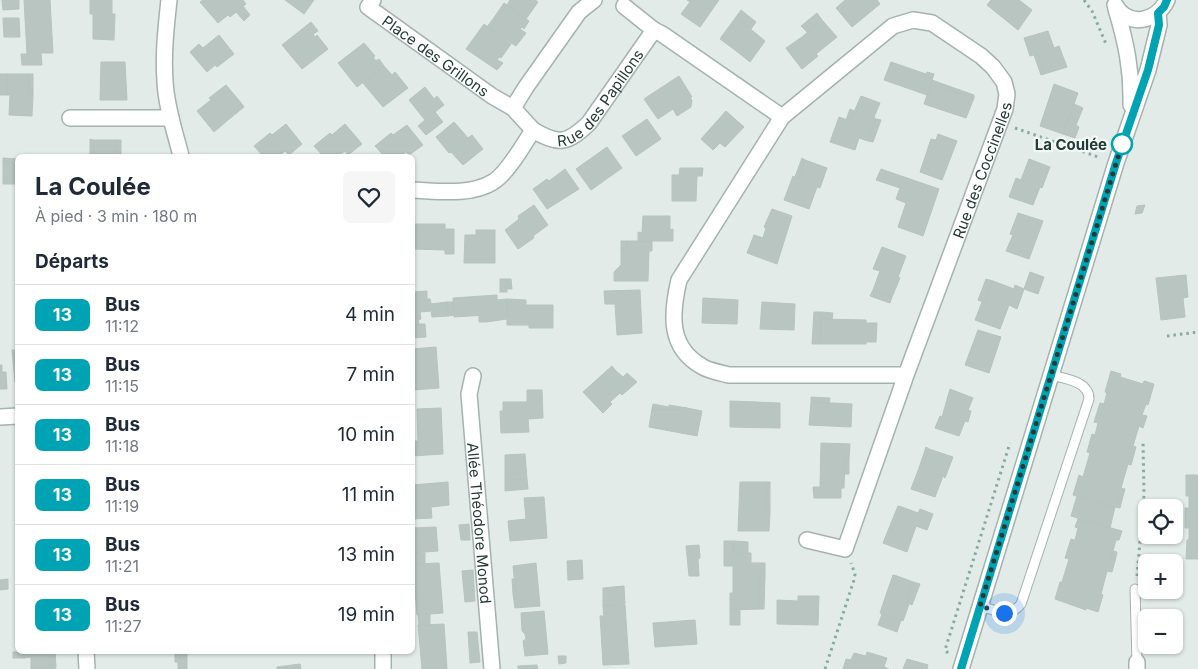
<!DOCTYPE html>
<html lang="fr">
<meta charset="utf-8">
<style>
:root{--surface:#fff;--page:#f6f6f7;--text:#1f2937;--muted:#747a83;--line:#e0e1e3}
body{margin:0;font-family:Inter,sans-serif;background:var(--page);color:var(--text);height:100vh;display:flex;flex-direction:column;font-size:19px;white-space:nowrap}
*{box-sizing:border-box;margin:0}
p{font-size:16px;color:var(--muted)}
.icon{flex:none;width:28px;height:28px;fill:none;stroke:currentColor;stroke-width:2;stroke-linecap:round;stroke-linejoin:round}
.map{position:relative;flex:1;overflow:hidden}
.side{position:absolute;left:15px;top:154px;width:400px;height:500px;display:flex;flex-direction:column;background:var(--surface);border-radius:8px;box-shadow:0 1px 4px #0004}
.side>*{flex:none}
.badge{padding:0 10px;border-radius:8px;font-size:18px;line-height:32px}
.fabs{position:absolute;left:1138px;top:499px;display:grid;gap:10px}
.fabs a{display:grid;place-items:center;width:45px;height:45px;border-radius:8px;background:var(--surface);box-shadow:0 1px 4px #0004;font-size:25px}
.you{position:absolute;width:25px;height:25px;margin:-12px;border:4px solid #fff;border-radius:50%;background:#1a73e8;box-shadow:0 0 0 8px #1a73e833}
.map>.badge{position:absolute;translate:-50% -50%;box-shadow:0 0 0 2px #fff}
h2{padding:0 20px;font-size:19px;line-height:45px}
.round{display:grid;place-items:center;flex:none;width:52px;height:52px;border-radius:8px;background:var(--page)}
.summary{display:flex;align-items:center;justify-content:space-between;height:85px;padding:0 20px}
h1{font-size:24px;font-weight:700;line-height:38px}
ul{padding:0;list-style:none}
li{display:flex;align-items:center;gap:15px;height:60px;padding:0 20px;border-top:1px solid var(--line)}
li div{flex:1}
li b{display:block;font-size:19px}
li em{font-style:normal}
li .badge{min-width:55px;font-weight:700;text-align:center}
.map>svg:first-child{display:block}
</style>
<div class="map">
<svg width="1198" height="669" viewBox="0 0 1198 669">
<rect width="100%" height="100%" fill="#e2ebe8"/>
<g fill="#b8c5c1" stroke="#b6c3bf">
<polygon points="2,0 19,0 19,9 3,10"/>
<polygon points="24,0 50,0 53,53 41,53 42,65 22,65 21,54 27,54"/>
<polygon points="90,0 112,0 112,14 115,14 114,40 93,39 93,14 90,14"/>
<polygon points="203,0 243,0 246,4 230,17 228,15 218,23 200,2"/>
<polygon points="285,0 314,0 304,14"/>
<polygon points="510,0 535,0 538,2 526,19 507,5"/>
<polygon points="687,0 719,0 700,27 681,14 690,2"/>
<polygon points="845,0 877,0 880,4 852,27 836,8"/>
<polygon points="991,0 1019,0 1032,10 1018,30 987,5"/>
<polygon points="504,3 507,5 495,21 493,19"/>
<polygon points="507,5 529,21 524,29 522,27 520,29 526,33 516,46 487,27 493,19 495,21"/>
<polygon points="243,6 250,15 244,21 236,12"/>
<polygon points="741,10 756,22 751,29 736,17"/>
<polygon points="817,13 822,20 807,32 801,26"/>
<polygon points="736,17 765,41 750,62 735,50 737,48 722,36"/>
<polygon points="3,18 19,18 20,37 4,37"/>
<polygon points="822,20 837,37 816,54 818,56 802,69 788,51 803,38 802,37"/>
<polygon points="311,22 318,31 313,34 315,37 317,35 328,49 302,69 282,45"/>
<polygon points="484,24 511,44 501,58 499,57 497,60 503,63 497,70 466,49"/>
<polygon points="1048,31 1054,48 1059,46 1067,67 1044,74 1037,54 1030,56 1024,38"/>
<polygon points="219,35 234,54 217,67 215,65 207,72 190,52 199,44 203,48"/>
<polygon points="722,36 737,48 735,50 720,39"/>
<polygon points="802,37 803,38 788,51 786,48"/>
<polygon points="364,43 375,56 373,57 376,61 379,59 384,66 357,87 338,63"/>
<polygon points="1037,54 1044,74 1041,75 1034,55"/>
<polygon points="101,62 125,62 127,100 100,100"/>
<polygon points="891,62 926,74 927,72 934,74 927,95 884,80"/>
<polygon points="384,66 392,75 395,72 408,88 383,107 363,83"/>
<rect x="0" y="74" width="7" height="21"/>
<polygon points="7,74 29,74 29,95 33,95 32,116 9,115 10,95 7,95"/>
<rect x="29" y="74" width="4" height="21"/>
<polygon points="679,76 692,97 690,98 692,100 691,107 677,116 673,109 658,119 644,99"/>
<polygon points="932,80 943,84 942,87 974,98 966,118 924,104"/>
<polygon points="943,84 974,95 974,98 942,87"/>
<polygon points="1054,84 1078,93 1063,134 1040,126"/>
<polygon points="226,85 242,104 226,118 228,120 214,132 197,111 211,100 209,98"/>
<polygon points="425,87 434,99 437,96 444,105 435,112 443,122 426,135 418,126 425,120 409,100"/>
<polygon points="861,96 880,103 874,117 876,119 868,141 859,138 855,150 830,142 839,117 850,121"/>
<polygon points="242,104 244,107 228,120 226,118"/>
<polygon points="1074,104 1083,108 1076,125 1079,127 1075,138 1063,134"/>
<polygon points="850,109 854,111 850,121 846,120"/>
<polygon points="726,111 744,127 725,147 720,143 713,150 701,139"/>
<polygon points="647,119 661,139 636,156 622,136"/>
<polygon points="876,119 881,120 873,142 868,141"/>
<polygon points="454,122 468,138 472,135 483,149 463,165 451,152 449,153 436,137"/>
<polygon points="286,124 302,144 289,155 285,151 279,156 263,156 254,146 270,133 272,135"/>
<polygon points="345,124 362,144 348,155 345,151 338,156 323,156 314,146 330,133 332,135"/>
<polygon points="407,125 423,145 409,155 406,152 400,156 384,156 375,146 391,133 393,135"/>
<polygon points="938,134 957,141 942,180 920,172 931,139 936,140"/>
<polygon points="90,139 93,140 94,156 90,156"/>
<polygon points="93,140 116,140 117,156 94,156"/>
<polygon points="116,140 121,140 121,156 117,156"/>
<polygon points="607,147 622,168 591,190 576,169"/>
<polygon points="3,158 18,159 18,163 3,162"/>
<polygon points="802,158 805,160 798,179 795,177"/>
<polygon points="1029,159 1050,167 1042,188 1040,187 1033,205 1009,197 1016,178 1021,180"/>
<polygon points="805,160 827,168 820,188 817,187 809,209 784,200 793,176 798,179"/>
<polygon points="3,162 18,163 18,184 3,184"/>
<polygon points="680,168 703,168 702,176 697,176 696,201 672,201 672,175 679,175"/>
<polygon points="565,169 579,189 547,209 533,189 547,179 549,181"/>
<polygon points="881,169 939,189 923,236 898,227 906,203 896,199 900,188 876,180"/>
<polygon points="534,205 548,225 533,236 534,238 518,249 505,230 519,219 518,216"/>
<polygon points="1145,205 1142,213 1135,214 1137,206"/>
<polygon points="772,209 792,216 777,264 747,253 754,235 763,238 766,228 764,227"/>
<polygon points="1018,213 1043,221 1029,259 1006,251 1013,235 1010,234"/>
<polygon points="643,216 670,216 670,230 673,229 673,241 638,241 638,232 642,233"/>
<polygon points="414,224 445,224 445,229 454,229 454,254 445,254 445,250 414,249"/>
<polygon points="476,230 495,230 495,263 464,263 465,235 476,235"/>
<rect x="621" y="241" width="6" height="8"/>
<polygon points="627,241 652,241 652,251 649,251 648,281 614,281 614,272 621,265 621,249 627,249"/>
<polygon points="882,247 906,256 898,277 900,278 892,297 873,290 880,271 873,269"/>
<polygon points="1030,272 1044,277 1038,294 1024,289"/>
<polygon points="1186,275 1188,297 1183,298 1185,317 1161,320 1156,278"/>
<rect x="500" y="279" width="7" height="13"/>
<polygon points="507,279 511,279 512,289 507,289"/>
<polygon points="986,279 993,281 985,303 978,300"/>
<polygon points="993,281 1014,289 1015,285 1024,289 1017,309 1009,305 1000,329 975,320 982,302 985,303"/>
<polygon points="640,290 642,333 617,335 615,304 605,304 604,291"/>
<polygon points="873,290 892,297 890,303 870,296"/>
<polygon points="427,291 427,299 430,299 431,304 447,302 448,316 432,317 431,311 420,312 421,319 418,320 418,317 412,318 412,292"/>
<polygon points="497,295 497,300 507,299 507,319 486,322 485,315 454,317 453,298"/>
<polygon points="703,298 738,300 737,324 702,323"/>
<polygon points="507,299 526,300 526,305 553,305 553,328 529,328 529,325 507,325"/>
<polygon points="447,302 453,302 454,315 448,316"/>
<polygon points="762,302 795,304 794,330 760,329"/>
<polygon points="814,312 821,312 821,344 812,344"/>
<polygon points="821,312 833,313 832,319 821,319"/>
<polygon points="485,315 486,322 479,322 479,316"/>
<polygon points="418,317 419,324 415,324 415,328 412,329 412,318"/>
<polygon points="821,319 866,320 866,323 877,323 876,342 866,342 866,344 821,344"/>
<polygon points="415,324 425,324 426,337 412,338 412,329 415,328"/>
<polygon points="978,330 1001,337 989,373 965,365"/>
<polygon points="436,347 439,388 413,390 412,380 415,380 415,369 412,369 412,349"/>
<polygon points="12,350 18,350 18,383 15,383"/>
<polygon points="0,365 2,365 2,372 6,372 7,389 0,389"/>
<polygon points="612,366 616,371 608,379 605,376 595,385 593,383"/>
<polygon points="616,371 623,377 627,373 637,382 622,395 620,393 610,402 612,404 603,413 583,392 593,383 595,385 605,376 608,379"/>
<polygon points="1111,371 1121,374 1120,377 1143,384 1144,381 1154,384 1148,405 1146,404 1142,415 1147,416 1143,428 1139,426 1133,446 1136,447 1131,465 1128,464 1121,488 1125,489 1122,500 1118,499 1115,507 1099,502 1098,506 1092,504 1094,501 1073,495 1079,475 1083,477 1090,453 1087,452 1092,434 1095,435 1098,423 1094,422 1100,403 1104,404 1107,393 1105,392"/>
<polygon points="950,389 973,398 968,410 971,411 968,422 965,421 959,436 935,428 940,416 942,417"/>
<polygon points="527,390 542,390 543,418 528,419 529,432 501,433 500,411 503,411 503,402 527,402"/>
<polygon points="811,397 830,398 829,403 811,402"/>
<polygon points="730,401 780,403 780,428 730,427"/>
<polygon points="811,402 852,404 851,427 809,425"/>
<polygon points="653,404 669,407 669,405 687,408 652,409"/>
<polygon points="441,408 443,454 412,456 412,441 418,441 417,409"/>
<polygon points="687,408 702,411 697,436 649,427 652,409"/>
<polygon points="821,443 850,444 849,459 845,458 844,488 841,488 841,498 814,498 813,487 820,487"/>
<polygon points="926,447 929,449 922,469 919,468"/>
<polygon points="929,449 953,457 945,478 943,476 935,497 911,489 919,468 922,469"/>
<polygon points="525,454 527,479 505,480 505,455"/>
<polygon points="845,458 849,459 849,474 844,474"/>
<polygon points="1186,475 1197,475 1198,478 1198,559 1186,559 1187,540 1189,540 1189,520 1185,519 1185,508 1189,508 1189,496 1186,496"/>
<polygon points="527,479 528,489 505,491 505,480"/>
<polygon points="448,482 449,505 431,507 432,518 412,519 412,510 415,509 414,501 412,501 412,485"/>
<polygon points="740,482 767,482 766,512 770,512 769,531 738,531"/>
<polygon points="767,482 770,482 770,512 766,512"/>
<polygon points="1077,496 1094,501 1092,504 1098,506 1099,502 1115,507 1110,528 1071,516"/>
<polygon points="544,497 547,538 510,541 508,521 526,519 524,498"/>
<polygon points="1118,499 1122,500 1120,508 1115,507"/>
<polygon points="898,506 902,507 893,530 889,528"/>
<polygon points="902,507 918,513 920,509 933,514 927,530 916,526 907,552 883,543 889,528 893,530"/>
<polygon points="1078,519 1122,531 1119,540 1116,540 1113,551 1111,559 1115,561 1112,572 1107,571 1101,594 1103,595 1098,612 1086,608 1086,610 1055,599 1060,582 1062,582 1069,559 1065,558 1071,539 1075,540 1078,528 1075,527"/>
<polygon points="1185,519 1189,520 1189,528 1185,528"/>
<polygon points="469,524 470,540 461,540 459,525"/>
<polygon points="436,527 438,551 412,553 412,528"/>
<polygon points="724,541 734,541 733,553 751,553 751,563 765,563 765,576 760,576 760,609 730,610 730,593 733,593 733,566 724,566"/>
<polygon points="734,541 748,542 748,553 733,553"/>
<polygon points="699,545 700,558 698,559 699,576 689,576 686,546"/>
<polygon points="1113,551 1117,552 1115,561 1111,559"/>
<polygon points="414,553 425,553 425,563 414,564"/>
<polygon points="582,560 583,579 568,580 567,561"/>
<polygon points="439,563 443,613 417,615 413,564"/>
<polygon points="536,563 540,606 515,608 513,594 516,594 513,566"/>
<polygon points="473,570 475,601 465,602 462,571"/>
<polygon points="893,575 897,576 890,596 886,595"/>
<polygon points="760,576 765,576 764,609 760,609"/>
<polygon points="897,576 913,582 906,602 909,604 903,621 880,613 886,595 890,596"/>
<polygon points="8,579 8,589 0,590 0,580"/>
<polygon points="512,579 515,579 516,594 513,594"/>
<polygon points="913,582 920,584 912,605 906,602"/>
<polygon points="624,586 625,604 603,606 603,588"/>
<polygon points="798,596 819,596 818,625 777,624 777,600 798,601"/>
<polygon points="625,605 629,664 603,665 601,631 605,630 603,606"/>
<polygon points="740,609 740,625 730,625 730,610"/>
<polygon points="544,611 548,654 525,656 523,641 526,639 525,634 522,631 521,613"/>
<polygon points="418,614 430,614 430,625 419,625"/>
<polygon points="882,614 901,620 897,632 878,625"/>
<polygon points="600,616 604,616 605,630 601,631"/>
<polygon points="695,620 697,644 655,647 653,623"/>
<polygon points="444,624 447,669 422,669 418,625"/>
<polygon points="468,632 477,632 480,662 470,663"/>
<polygon points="55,651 56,668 52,669 31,669 31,657 24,658 24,652"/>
<polygon points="175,651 187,651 187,669 178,669 178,662 175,662"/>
<rect x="13" y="652" width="11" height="6"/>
<polygon points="867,652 887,658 884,667 889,669 843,669 846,659 851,660 854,653 866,656"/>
<polygon points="558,656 566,656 566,663 559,664"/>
<polygon points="907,659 928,665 927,669 903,669"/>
<polygon points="300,664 301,669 277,669 277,667"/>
<polygon points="537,665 538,669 518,669 518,666"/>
</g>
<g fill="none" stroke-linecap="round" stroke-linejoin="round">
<defs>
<g id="service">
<polyline points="1135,589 1137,662"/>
<path d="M980,606C995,610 1009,619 1021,604L1089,399C1089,381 1065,379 1051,375"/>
</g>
<g id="minor">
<path d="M169,0C166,27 163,54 165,81C166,106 175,132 181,156"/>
<path id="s1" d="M373,0L368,7L492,96L513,108"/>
<polyline points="624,6 654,30 662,34 782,117"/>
<polyline points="70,118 171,118"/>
<path id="s2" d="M533,130C559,146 568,143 589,123L654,30"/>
<path d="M412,190C438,191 470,196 493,182C507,174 524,144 533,130L513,108L526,87L579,12L594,0"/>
<path id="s3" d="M473,376L469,394L492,669"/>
<polyline points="0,417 18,416"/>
<path id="s4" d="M807,540L845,549L906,375L1005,109L1007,94L1004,82L993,67L981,56L932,23L913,20L893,26L782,117L679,280C671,314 668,348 703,367C710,371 721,373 729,375H906"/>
<polyline points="86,651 87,669"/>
<polyline points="383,651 383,669"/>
<polyline points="1137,662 1137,669"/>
</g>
<g id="tertiary">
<path d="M1115,5C1128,28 1157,22 1167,0"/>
<path d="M1116,9C1126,42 1132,71 1131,105"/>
<polyline points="961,669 1116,163 1148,70 1159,25 1158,13"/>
</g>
</defs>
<use href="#service" stroke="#a5b2af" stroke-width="11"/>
<use href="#minor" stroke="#a5b2af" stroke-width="18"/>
<use href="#tertiary" stroke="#a5b2af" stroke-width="18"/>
<g stroke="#87aaa3" stroke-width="3" stroke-dasharray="2.5 4" stroke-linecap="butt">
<polyline points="1084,0 1092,11 1106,44"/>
<polyline points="1015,128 1101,158"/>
<polyline points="1167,336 1198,332"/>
<polyline points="1137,576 1144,495 1143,440"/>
<polyline points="948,653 945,650 1010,443"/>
<polyline points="825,669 854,580 855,574 851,563"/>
</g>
<use href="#service" stroke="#fff" stroke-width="9"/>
<use href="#minor" stroke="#fff" stroke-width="15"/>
<use href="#tertiary" stroke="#fff" stroke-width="15"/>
</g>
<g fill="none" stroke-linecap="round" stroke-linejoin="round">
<defs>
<polyline id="line" points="961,669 1116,163 1148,70 1159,25 1158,13 1164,7 1167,0"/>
</defs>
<use href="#line" stroke="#fff" stroke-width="11"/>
<use href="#line" stroke="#00a3b4" stroke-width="8"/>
<polyline stroke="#243a36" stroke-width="5" stroke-dasharray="0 9" points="1004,613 980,606 1122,144"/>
</g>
<circle fill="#fff" stroke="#00a3b4" stroke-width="2.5" cx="1122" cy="144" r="10"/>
<g text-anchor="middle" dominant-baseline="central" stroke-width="4.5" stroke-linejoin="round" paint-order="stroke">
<g font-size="15" fill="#243a36" stroke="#f2f8f6">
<text stroke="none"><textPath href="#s1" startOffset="92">Place des Grillons</textPath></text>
<text stroke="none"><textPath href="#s2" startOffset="89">Rue des Papillons</textPath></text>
<text stroke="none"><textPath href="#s4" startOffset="442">Rue des Coccinelles</textPath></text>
<text stroke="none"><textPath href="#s3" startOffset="148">Allée Théodore Monod</textPath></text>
</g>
<g font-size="15" font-weight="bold" fill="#243a36" stroke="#f2f8f6" text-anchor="end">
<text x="1107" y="144">La Coulée</text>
</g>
</g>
</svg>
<div class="fabs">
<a><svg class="icon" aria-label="locate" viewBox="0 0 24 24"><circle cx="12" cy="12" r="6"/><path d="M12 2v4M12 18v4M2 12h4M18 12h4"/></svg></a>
<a>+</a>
<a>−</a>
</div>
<div class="you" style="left:1004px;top:613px"></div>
<section class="side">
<div class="summary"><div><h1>La Coulée</h1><p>À pied · 3 min · 180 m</p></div><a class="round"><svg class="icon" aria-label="heart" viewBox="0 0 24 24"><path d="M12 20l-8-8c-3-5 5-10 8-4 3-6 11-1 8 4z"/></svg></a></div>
<h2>Départs</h2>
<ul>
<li><span class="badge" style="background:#00a3b4;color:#fff">13</span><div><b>Bus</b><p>11:12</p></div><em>4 min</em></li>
<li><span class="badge" style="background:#00a3b4;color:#fff">13</span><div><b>Bus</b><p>11:15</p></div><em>7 min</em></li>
<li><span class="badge" style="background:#00a3b4;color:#fff">13</span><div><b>Bus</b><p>11:18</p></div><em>10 min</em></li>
<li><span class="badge" style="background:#00a3b4;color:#fff">13</span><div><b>Bus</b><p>11:19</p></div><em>11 min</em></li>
<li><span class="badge" style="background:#00a3b4;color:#fff">13</span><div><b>Bus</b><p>11:21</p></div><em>13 min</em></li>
<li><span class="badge" style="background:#00a3b4;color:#fff">13</span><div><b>Bus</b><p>11:27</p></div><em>19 min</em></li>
</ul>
</section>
</div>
